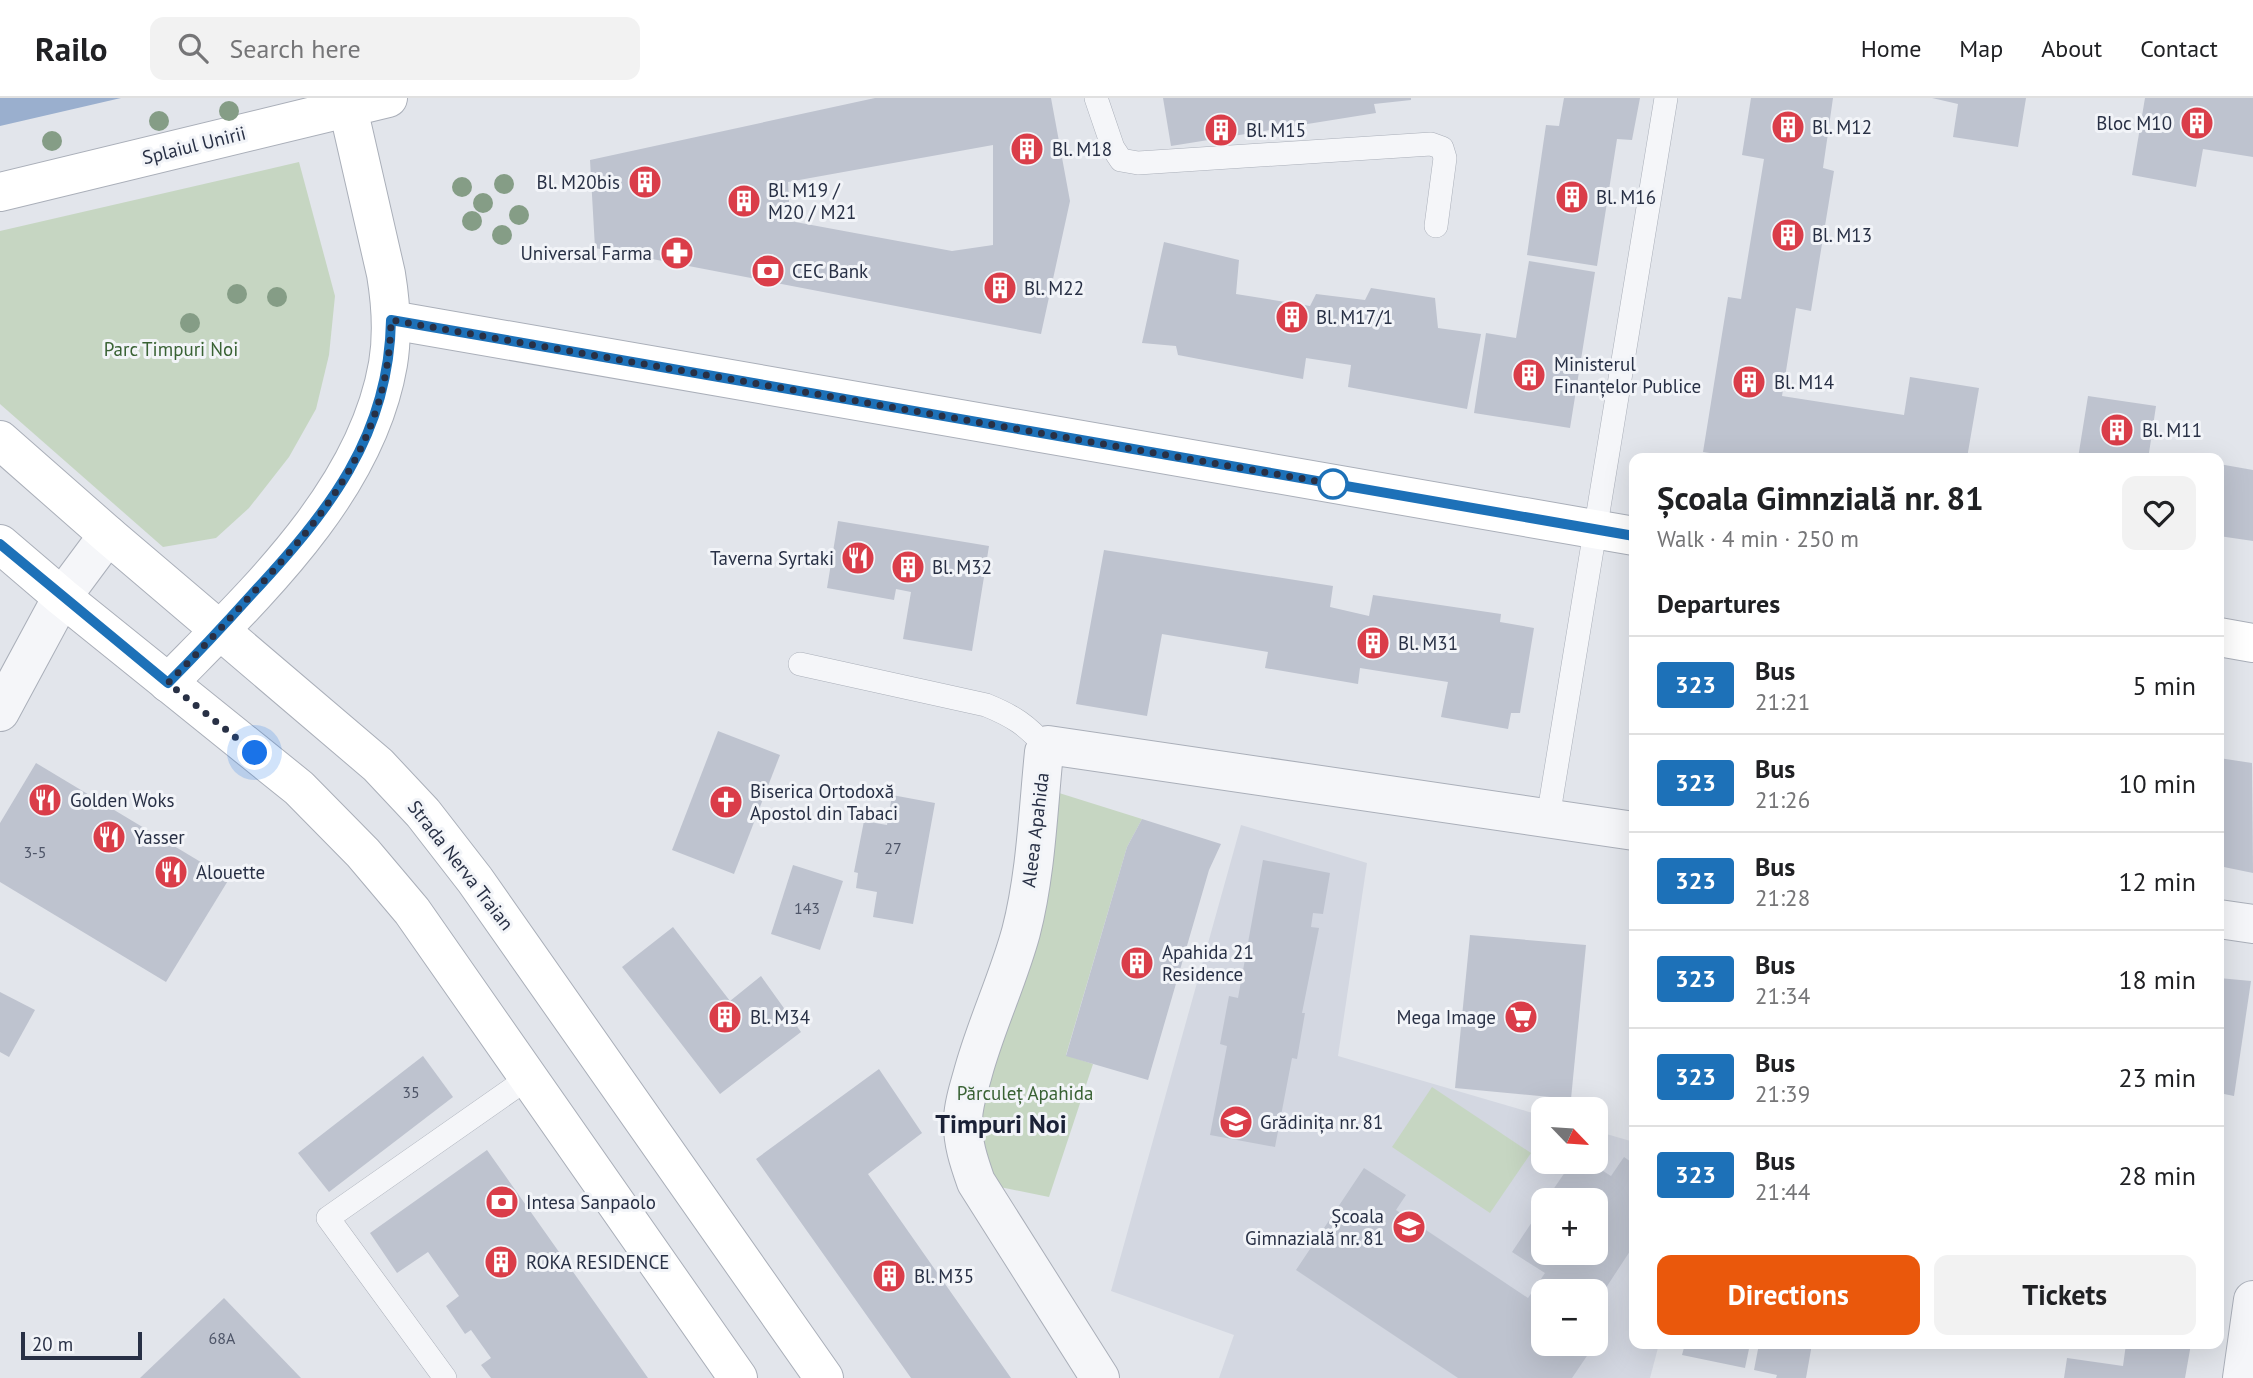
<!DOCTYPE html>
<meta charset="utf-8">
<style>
:root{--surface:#fff;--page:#f2f2f2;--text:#202124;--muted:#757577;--line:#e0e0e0;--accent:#ea580c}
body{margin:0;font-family:"PT Sans",sans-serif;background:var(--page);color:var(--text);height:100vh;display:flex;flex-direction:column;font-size:26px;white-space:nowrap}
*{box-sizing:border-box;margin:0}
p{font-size:23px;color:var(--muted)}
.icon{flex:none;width:38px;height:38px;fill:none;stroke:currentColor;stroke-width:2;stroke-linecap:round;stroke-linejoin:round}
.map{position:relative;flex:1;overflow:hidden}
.details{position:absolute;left:1629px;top:355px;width:595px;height:896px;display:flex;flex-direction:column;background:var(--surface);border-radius:14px;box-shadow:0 7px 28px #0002}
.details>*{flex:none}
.badge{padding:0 14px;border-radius:5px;font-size:24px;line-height:46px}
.needle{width:46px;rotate:115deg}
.fabs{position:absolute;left:1531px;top:999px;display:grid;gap:14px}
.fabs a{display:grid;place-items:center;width:77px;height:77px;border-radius:14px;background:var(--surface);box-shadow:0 7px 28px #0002;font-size:35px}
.scale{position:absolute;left:21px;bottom:18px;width:121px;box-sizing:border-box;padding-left:7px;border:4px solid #283045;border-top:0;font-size:19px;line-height:24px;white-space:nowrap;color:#283045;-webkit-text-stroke:5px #f2f4f8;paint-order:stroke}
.you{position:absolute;width:35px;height:35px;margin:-18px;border:5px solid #fff;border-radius:50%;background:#1a73e8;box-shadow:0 0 0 10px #1a73e833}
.map>.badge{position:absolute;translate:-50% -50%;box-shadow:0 0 0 4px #fff}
h2{padding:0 28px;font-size:26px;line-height:63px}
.round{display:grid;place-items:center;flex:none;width:74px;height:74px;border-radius:14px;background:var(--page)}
.summary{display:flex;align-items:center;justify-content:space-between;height:119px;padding:0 28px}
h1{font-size:33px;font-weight:800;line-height:52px}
.button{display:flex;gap:14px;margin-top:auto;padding:14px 28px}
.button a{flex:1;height:80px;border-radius:14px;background:var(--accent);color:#fff;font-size:28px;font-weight:800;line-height:80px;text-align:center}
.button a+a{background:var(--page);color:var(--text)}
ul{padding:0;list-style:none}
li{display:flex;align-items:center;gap:21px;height:98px;padding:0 28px;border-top:2px solid var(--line)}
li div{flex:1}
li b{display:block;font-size:26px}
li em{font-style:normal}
li .badge{min-width:77px;font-weight:700;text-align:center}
header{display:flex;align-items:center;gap:42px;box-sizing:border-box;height:98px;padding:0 35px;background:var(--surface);border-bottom:2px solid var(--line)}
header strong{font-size:33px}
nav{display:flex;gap:38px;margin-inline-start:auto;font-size:24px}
.search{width:490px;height:63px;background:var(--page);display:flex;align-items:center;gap:18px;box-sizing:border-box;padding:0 24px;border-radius:14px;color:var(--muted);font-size:26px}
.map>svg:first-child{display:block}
</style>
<header>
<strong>Railo</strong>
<div class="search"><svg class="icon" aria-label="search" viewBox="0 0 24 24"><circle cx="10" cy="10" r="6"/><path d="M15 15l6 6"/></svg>Search here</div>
<nav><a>Home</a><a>Map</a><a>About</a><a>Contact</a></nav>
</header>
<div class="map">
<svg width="2253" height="1280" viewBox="0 0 2253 1280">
<rect width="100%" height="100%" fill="#e2e5eb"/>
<path fill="#d3d7e1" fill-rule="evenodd" d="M1241,727L1367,765L1338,958L1543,1018L1544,1064H1596V1033L1634,1044V1246H1659L1650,1280H1219L1234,1237L1111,1193ZM1544,1102H1596V1155H1544ZM1544,1194H1596V1246H1544Z"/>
<g fill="#c6d6c2">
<polygon points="299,64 335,198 329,257 316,311 289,359 249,410 216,440 163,449 0,306 0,133"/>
<polygon points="1040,689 1142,721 1127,749 1066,957 1093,966 1049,1099 976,1084 965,1051"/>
<polygon points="1432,989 1531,1055 1490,1115 1392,1049"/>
</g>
<polygon fill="#9aafce" points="0,0 121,0 0,28"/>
<g fill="#bec3cf" fill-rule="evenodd">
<path d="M875,0H1051L1070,103L1041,236L595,150L590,62ZM993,47V147L952,153L790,123L788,84Z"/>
<polygon points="1163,0 1411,0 1411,2 1374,6 1376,15 1171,48"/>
<polygon points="1564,0 1640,0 1632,42 1617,41 1597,168 1527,157 1546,27 1559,28"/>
<polygon points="1751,0 1833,0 1823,70 1834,73 1811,213 1796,210 1782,298 1904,317 1910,279 1979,290 1967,360 1743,360 1703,354 1728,199 1741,201 1764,61 1742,57"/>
<polygon points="1932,0 2026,0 2018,49 1953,39 1958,6"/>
<polygon points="2145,0 2253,0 2253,59 2203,51 2196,89 2132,77"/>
<polygon points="1164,144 1239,162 1236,196 1310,208 1316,196 1365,202 1371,190 1435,200 1438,230 1481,236 1467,311 1348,289 1351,267 1306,260 1303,281 1178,257 1176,248 1142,245"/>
<polygon points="1529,163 1595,174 1570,330 1474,315 1486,235 1516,240"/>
<polygon points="2088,298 2156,308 2149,355 2173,360 2078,360"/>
<polygon points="2219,366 2253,372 2253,443 2219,438"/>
<polygon points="838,423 989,448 972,553 903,541 911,494 896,491 894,502 827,490"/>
<polygon points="1104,452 1333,488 1330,509 1369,518 1373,497 1501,516 1500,524 1534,530 1520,615 1511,615 1508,631 1441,619 1448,584 1360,570 1358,586 1265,570 1268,554 1162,536 1147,618 1076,606"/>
<polygon points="718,633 780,657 734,776 672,752"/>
<polygon points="2219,660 2252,665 2253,775 2219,768"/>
<polygon points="36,665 229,781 166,884 0,784 0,725"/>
<polygon points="892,697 935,705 913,826 873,819 877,794 856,790 858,775 854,774 864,723 887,727"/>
<polygon points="1142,721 1221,746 1209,772 1148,982 1066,958 1127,749"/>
<polygon points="1263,762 1330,775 1323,816 1313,815 1311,829 1319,830 1302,915 1305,915 1297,961 1292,960 1275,1049 1210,1037 1227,948 1220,946 1229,898 1238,900"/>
<polygon points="793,767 843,783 820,852 771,836"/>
<polygon points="673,829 730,903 761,878 801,934 720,996 622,869"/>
<polygon points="1470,837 1586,847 1571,1001 1455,990"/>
<polygon points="2219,880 2251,883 2234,998 2219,995"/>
<polygon points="0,894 35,912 9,959 0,954"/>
<polygon points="423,958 453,999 329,1094 298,1055"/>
<polygon points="879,971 922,1035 868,1076 1011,1280 911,1280 756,1061"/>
<polygon points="487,1052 648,1280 491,1280 481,1267 491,1260 471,1232 465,1236 446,1208 459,1198 428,1154 397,1175 370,1135"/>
<polygon points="1624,1059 1634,1066 1634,1147 1596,1205 1596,1194 1544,1194 1544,1246 1595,1246 1572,1280 1458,1280 1296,1172 1364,1070 1406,1097 1396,1112 1528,1200 1545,1175 1512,1154 1544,1106 1544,1155 1596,1155 1596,1102 1546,1102 1572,1064 1589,1064 1611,1078"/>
<polygon points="224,1200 301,1280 140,1280"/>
<polygon points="1685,1246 1750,1246 1745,1270 1682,1257"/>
<polygon points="1759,1246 1812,1246 1806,1280 1776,1280 1777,1277 1754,1272"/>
<polygon points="2126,1246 2191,1246 2185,1280 2064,1280 2067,1260 2123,1268"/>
</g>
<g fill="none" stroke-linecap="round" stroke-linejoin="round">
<defs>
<g id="service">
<polyline points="1096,0 1113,50 1121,62 1138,65 1431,46 1442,50 1445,60 1436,128"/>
<path d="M800,566L986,607C1013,618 1027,627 1046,649"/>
<polyline points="1548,720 1666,0"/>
<polyline points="445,1280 328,1120 528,980"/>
</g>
<g id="minor">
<polyline points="0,614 62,499 108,437"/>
<polyline points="2219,821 2253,826"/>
<path d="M1100,1280L976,1084C969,1064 962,1044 963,1022C963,1006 969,990 973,975C986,927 1008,882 1021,834C1036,776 1038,713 1044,654L1048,647L1634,733"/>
<polyline points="2242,1280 2253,1202"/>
</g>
<g id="secondary">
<polyline points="0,94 388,0"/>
<polyline points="391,222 1634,438"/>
<polyline points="0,342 108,437 378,667 423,715 475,782 824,1280"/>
<polyline points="0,446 62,499 299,690 363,755 412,813 738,1280"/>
<polyline points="2219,539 2253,545"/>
<path d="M168,585C255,496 366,394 388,266C393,236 391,206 386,176L348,10"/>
</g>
</defs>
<use href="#service" stroke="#aaafb9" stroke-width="24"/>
<use href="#minor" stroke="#aaafb9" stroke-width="40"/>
<use href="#secondary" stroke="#aaafb9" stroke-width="40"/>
<use href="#service" stroke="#f5f6f9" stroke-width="23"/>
<use href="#minor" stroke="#f5f6f9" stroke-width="38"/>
<use href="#secondary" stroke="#fff" stroke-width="38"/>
</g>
<g fill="#859d86">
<circle cx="229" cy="13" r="10"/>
<circle cx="159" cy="23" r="10"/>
<circle cx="52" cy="43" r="10"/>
<circle cx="504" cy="86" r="10"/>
<circle cx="462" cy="89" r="10"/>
<circle cx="483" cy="105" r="10"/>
<circle cx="519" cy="117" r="10"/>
<circle cx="472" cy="123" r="10"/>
<circle cx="502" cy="137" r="10"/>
<circle cx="237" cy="196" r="10"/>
<circle cx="277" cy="199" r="10"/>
<circle cx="190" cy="225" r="10"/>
</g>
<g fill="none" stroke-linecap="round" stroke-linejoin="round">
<defs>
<path id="line" d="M0,446L168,585C197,556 225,526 252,496C328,414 389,339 391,222L1634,438"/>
</defs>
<use href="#line" stroke="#fff" stroke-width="16"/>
<use href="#line" stroke="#1d71b8" stroke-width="10"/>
<path stroke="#283045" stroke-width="7" stroke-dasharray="0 12.6" d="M255,655L168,585C197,556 225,526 252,496C328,414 389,339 391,222L1333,386"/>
</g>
<defs>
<symbol id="building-disc" viewBox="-11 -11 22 22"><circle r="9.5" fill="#da3d49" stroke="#f2f4f8"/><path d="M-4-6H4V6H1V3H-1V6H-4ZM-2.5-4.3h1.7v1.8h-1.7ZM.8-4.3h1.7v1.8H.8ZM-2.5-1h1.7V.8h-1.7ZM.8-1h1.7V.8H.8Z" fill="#fff"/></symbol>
<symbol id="pharmacy-disc" viewBox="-11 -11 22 22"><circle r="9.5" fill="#da3d49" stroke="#f2f4f8"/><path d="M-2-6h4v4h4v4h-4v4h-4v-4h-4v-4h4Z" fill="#fff"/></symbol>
<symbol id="bank-disc" viewBox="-11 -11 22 22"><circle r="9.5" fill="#da3d49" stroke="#f2f4f8"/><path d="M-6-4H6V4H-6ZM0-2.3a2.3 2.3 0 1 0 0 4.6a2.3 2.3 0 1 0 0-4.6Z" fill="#fff"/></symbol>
<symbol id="restaurant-disc" viewBox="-11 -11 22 22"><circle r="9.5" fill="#da3d49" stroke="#f2f4f8"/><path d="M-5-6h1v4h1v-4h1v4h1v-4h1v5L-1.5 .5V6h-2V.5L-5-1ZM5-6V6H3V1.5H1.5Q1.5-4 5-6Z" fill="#fff"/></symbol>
<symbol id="church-disc" viewBox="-11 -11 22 22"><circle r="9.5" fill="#da3d49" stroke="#f2f4f8"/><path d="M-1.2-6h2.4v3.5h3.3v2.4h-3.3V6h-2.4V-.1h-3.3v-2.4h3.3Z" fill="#fff"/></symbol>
<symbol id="supermarket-disc" viewBox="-11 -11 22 22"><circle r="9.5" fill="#da3d49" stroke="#f2f4f8"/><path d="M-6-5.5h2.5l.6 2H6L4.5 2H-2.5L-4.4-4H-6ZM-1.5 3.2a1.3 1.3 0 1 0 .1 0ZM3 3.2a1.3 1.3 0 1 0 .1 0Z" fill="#fff"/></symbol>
<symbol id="school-disc" viewBox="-11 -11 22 22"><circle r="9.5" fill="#da3d49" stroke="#f2f4f8"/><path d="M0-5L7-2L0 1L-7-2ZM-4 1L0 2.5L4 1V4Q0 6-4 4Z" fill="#fff"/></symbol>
</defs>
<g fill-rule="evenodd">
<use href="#building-disc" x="2178" y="6" width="38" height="38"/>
<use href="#building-disc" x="1769" y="10" width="38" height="38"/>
<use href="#building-disc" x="1202" y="13" width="38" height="38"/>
<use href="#building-disc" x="1008" y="32" width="38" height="38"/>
<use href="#building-disc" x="626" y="65" width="38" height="38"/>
<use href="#building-disc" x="1553" y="80" width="38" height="38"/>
<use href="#building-disc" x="725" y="84" width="38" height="38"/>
<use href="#building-disc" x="1769" y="118" width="38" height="38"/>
<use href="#pharmacy-disc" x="658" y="136" width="38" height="38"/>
<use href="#bank-disc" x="749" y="154" width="38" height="38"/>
<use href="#building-disc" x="981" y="171" width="38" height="38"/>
<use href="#building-disc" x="1273" y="200" width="38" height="38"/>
<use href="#building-disc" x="1510" y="258" width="38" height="38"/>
<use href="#building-disc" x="1730" y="265" width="38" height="38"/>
<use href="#building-disc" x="2098" y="313" width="38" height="38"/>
<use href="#restaurant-disc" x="839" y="441" width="38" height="38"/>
<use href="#building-disc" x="889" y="450" width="38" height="38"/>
<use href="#building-disc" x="1354" y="526" width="38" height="38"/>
<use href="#restaurant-disc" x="26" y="683" width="38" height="38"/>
<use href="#church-disc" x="707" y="685" width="38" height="38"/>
<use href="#restaurant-disc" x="90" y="720" width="38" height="38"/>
<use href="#restaurant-disc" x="152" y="755" width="38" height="38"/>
<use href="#building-disc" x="1118" y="846" width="38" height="38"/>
<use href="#building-disc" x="706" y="900" width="38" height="38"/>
<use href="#supermarket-disc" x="1502" y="900" width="38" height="38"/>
<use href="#school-disc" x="1217" y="1005" width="38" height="38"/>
<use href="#bank-disc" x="483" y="1085" width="38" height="38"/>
<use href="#school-disc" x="1390" y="1110" width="38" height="38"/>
<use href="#building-disc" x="482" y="1145" width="38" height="38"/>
<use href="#building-disc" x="870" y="1159" width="38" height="38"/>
</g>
<circle fill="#fff" stroke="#1d71b8" stroke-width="3.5" cx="1333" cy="386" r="14"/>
<g text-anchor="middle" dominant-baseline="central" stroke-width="6" stroke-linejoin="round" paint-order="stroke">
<g font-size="16" fill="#4e5568">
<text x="893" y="750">27</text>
<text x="35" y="754">3-5</text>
<text x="807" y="810">143</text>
<text x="411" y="994">35</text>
<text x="222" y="1240">68A</text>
</g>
<g font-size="19" fill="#283045" stroke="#f2f4f8" text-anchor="start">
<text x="2172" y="25" text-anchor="end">Bloc M10</text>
<text x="1812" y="29">Bl. M12</text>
<text x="1246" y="32">Bl. M15</text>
<text x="1052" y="51">Bl. M18</text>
<text x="620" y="84" text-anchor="end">Bl. M20bis</text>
<text x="768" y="92">Bl. M19 /<tspan x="768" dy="22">M20 / M21</tspan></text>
<text x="1596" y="99">Bl. M16</text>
<text x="1812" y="137">Bl. M13</text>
<text x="652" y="155" text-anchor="end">Universal Farma</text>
<text x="792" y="173">CEC Bank</text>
<text x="1024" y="190">Bl. M22</text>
<text x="1316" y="219">Bl. M17/1</text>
<text x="1554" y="266">Ministerul<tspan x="1554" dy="22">Finanțelor Publice</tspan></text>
<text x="1774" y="284">Bl. M14</text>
<text x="2142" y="332">Bl. M11</text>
<text x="834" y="460" text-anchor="end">Taverna Syrtaki</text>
<text x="932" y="469">Bl. M32</text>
<text x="1398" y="545">Bl. M31</text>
<text x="750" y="693">Biserica Ortodoxă<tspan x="750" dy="22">Apostol din Tabaci</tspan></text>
<text x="70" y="702">Golden Woks</text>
<text x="134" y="739">Yasser</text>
<text x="196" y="774">Alouette</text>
<text x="1162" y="854">Apahida 21<tspan x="1162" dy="22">Residence</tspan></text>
<text x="750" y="919">Bl. M34</text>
<text x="1496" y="919" text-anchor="end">Mega Image</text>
<text x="1260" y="1024">Grădinița nr. 81</text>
<text x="526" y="1104">Intesa Sanpaolo</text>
<text x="1384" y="1118" text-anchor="end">Școala<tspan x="1384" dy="22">Gimnazială nr. 81</tspan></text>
<text x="526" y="1164">ROKA RESIDENCE</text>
<text x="914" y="1178">Bl. M35</text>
</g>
<g font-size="19" fill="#283045" stroke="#f2f4f8">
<text transform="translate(194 47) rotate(-14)">Splaiul Unirii</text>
<text transform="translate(1035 732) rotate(-83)">Aleea Apahida</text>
<text transform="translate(461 767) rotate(52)">Strada Nerva Traian</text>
</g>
<g font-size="19" fill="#396234" stroke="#f2f4f8">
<text x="171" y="251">Parc Timpuri Noi</text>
<text x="1025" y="995">Părculeț Apahida</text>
</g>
<g font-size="26" font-weight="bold" fill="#1a2136" stroke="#f2f4f8">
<text x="1001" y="1025">Timpuri Noi</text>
</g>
</g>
</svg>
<div class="fabs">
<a><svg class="needle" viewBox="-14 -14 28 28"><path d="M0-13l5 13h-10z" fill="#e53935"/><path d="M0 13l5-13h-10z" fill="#757577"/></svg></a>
<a>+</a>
<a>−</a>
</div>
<div class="scale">20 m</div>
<div class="you" style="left:255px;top:655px"></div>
<section class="details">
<div class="summary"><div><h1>Școala Gimnzială nr. 81</h1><p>Walk · 4 min · 250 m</p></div><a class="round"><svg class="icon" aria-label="heart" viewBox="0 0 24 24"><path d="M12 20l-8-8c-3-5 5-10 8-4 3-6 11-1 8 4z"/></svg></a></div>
<h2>Departures</h2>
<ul>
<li><span class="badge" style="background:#1d71b8;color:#fff">323</span><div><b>Bus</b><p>21:21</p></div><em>5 min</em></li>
<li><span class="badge" style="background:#1d71b8;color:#fff">323</span><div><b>Bus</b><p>21:26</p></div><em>10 min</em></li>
<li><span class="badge" style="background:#1d71b8;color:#fff">323</span><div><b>Bus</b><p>21:28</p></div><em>12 min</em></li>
<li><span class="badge" style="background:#1d71b8;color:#fff">323</span><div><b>Bus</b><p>21:34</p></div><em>18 min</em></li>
<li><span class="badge" style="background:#1d71b8;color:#fff">323</span><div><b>Bus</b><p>21:39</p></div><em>23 min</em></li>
<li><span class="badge" style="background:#1d71b8;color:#fff">323</span><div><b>Bus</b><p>21:44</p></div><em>28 min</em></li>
</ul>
<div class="button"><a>Directions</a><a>Tickets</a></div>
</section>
</div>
